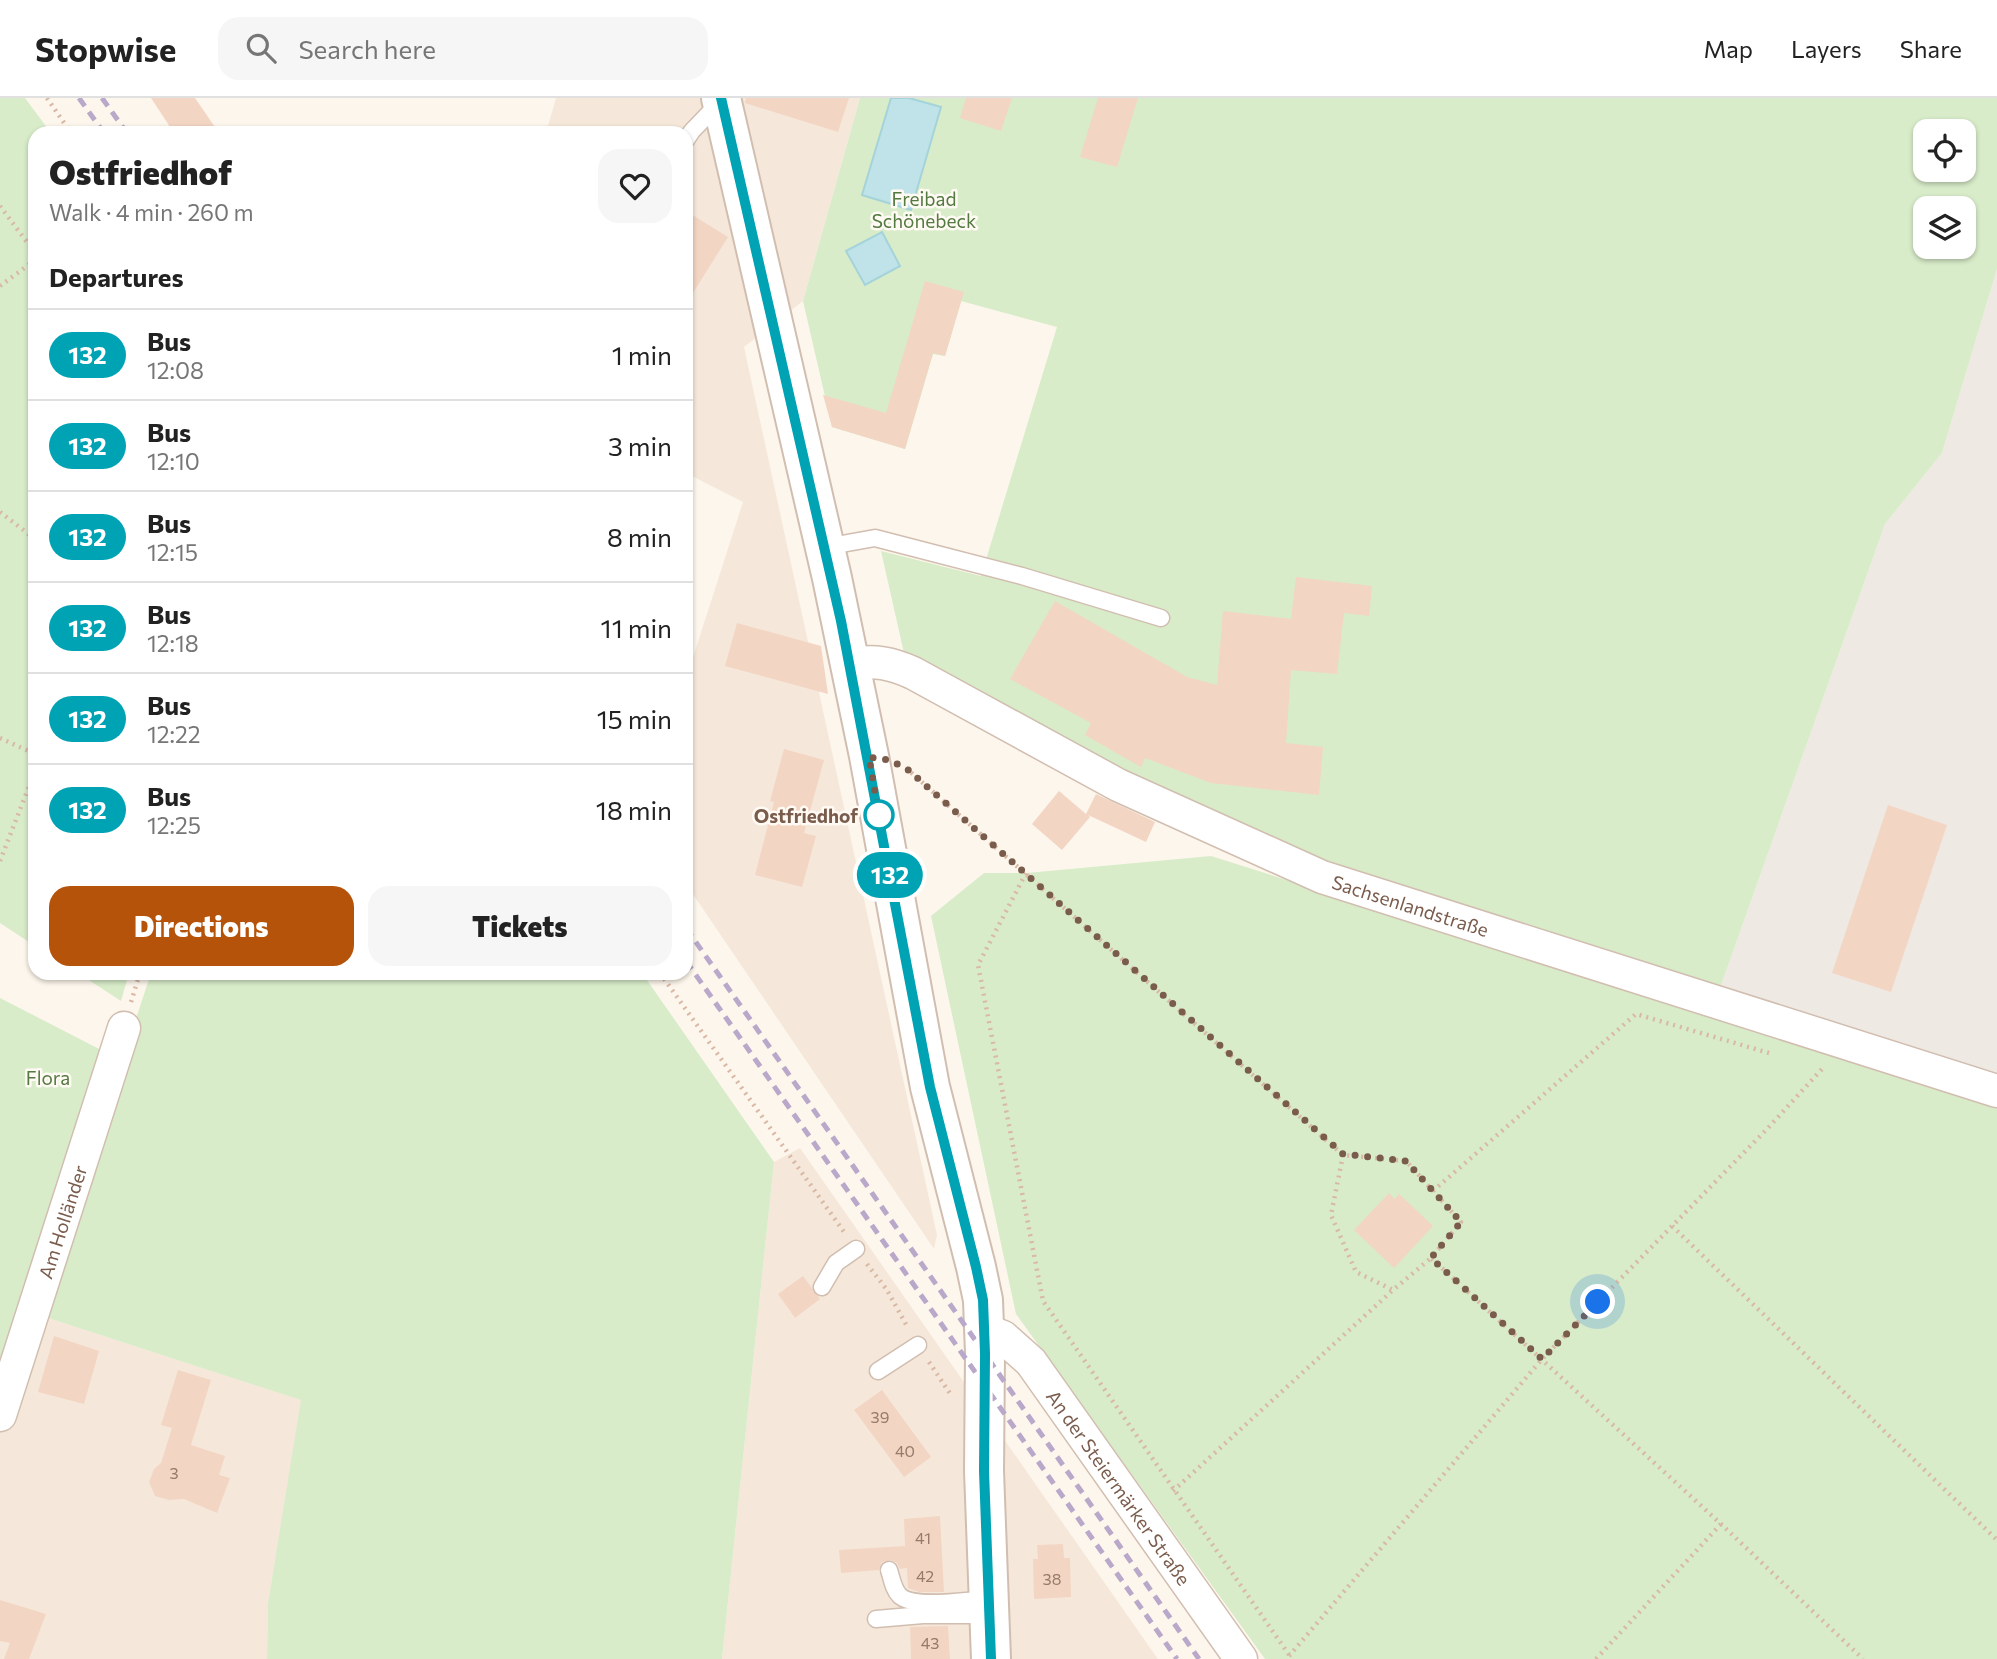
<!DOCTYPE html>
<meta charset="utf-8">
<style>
:root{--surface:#fff;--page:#f6f6f6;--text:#222;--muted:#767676;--line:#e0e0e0;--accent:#b45309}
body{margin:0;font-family:Commissioner,sans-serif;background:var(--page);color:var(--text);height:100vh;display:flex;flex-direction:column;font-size:26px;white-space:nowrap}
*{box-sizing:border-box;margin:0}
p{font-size:23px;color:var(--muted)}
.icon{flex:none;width:38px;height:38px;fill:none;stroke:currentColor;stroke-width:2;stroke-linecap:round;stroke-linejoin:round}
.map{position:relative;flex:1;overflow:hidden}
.side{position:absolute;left:28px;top:28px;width:665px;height:854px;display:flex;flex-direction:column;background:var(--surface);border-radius:21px;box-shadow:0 2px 5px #0004}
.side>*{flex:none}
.badge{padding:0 14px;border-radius:23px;font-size:24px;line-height:46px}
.controls{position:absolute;left:1913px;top:21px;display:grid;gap:14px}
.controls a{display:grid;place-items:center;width:63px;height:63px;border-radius:14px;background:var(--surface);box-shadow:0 2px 5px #0004;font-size:35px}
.you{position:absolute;width:35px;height:35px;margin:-18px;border:5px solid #fff;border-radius:50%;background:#1a73e8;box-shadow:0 0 0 10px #1a73e833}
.map>.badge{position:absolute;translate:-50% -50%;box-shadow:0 0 0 4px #fff}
h2{padding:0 21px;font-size:26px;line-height:63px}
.round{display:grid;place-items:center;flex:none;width:74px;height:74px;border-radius:21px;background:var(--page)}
.summary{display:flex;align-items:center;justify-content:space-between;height:119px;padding:0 21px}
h1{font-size:33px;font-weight:800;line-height:52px}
.action{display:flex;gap:14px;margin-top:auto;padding:14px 21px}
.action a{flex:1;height:80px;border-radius:21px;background:var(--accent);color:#fff;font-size:28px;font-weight:800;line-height:80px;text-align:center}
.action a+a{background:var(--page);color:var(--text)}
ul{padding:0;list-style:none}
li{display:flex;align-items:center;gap:21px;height:91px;padding:0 21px;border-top:2px solid var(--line)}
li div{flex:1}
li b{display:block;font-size:26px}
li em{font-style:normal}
li .badge{min-width:77px;font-weight:700;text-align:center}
header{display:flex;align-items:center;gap:42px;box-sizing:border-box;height:98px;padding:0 35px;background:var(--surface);border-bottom:2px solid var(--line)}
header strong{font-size:33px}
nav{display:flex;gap:38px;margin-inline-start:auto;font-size:24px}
.search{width:490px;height:63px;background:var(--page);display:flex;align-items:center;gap:18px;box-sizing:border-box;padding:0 24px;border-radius:21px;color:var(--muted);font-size:26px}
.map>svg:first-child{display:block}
</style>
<header>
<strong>Stopwise</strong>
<div class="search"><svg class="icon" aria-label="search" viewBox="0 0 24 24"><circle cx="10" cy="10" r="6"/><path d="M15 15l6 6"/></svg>Search here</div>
<nav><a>Map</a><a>Layers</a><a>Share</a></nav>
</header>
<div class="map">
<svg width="1997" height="1561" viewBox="0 0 1997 1561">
<rect width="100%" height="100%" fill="#fdf6ec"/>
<g fill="#f5e8da">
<polygon points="556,0 860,0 803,203 744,249 937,1137 934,1151 686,786 686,581 743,404 686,375 686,35 546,35"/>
<polygon points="800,1050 1158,1561 722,1561 774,1064"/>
<polygon points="39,1217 302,1302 268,1505 267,1561 0,1561 0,1280"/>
</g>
<polygon fill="#efe9e4" points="1997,171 1997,975 1719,893 1885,426 1942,355"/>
<g fill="#d8ecc9" fill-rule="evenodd">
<polygon points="0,0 25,0 51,35 35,35 35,848 0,825"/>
<path d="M860,0H1997V171L1942,355L1885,426L1719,893L1326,767L1097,665L904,555L881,453L981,478L1057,229L961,203L945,258L933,256L905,351L832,329L803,203ZM1925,33H1964V72H1925ZM1925,110H1964V149H1925Z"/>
<polygon points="1211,758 1997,1007 1997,1561 1265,1561 1016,1216 931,818 984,775 1027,775"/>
<polygon points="78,875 129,875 121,903"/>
<polygon points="151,875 642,875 774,1064 722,1561 267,1561 268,1505 301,1302 39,1217"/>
<polygon points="0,900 105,954 0,1280"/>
</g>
<g fill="#bfe3e8" stroke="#a5d3da" stroke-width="2">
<polygon points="891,0 909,0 941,9 911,112 862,97"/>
<polygon points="882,134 900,168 865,187 846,153"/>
</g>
<g fill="#f3d5c3">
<polygon points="151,0 195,0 219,35 174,35"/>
<polygon points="746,0 849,0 838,34 745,5"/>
<polygon points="966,0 1012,0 1001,33 960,20"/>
<polygon points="1098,0 1138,0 1117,69 1080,59"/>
<polygon points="686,113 728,139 686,206"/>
<polygon points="925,183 964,194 945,258 933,255 905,351 832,329 823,297 886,315"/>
<polygon points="1296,479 1372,488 1369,518 1344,515 1337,576 1291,572 1286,645 1323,649 1319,697 1211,685 1145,660 1141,669 1085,637 1091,625 1010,581 1055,503 1187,579 1217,587 1223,513 1291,521"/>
<polygon points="737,525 821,548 828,596 725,568"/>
<polygon points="784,651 824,662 804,735 816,738 802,789 755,777 774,704 770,703"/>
<polygon points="1059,693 1086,716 1096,696 1155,724 1146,744 1088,717 1090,719 1062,752 1032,726"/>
<polygon points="1888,707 1947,727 1891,894 1832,875"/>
<polygon points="1389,1095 1394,1101 1399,1096 1433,1128 1394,1170 1354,1132"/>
<polygon points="803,1178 820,1201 795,1220 778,1196"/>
<polygon points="54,1238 99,1253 84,1306 38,1294"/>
<polygon points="178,1272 211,1282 191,1347 225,1358 219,1377 230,1380 217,1415 184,1401 169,1402 155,1398 149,1384 154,1371 161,1365 172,1330 161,1327"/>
<polygon points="882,1292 931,1359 904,1379 854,1312"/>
<polygon points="940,1418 944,1494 919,1494 908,1490 907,1470 900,1471 897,1465 891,1462 882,1464 879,1472 841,1475 839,1452 905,1448 904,1421"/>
<polygon points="1063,1446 1064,1460 1070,1460 1071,1499 1034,1501 1033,1461 1038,1461 1037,1447"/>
<polygon points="0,1502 46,1516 29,1561 4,1561 10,1545 0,1543"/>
<polygon points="948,1528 950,1561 911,1561 910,1529"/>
</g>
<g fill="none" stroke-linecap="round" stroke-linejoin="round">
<defs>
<g id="service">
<polyline points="686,42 692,33 719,5"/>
<polyline points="825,449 875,440 1022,478 1161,520"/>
<polyline points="822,1189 836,1165 856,1151"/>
<polyline points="878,1273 918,1247"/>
<path d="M889,1472C892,1481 893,1491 900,1498C915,1511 968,1502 988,1501"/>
<polyline points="876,1521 923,1517 989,1517"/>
</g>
<g id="minor">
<path id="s1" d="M851,566C875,562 891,565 913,575L1118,687L1322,779L1997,993"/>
<path id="s2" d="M985,1232L1003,1239L1031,1264L1241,1561"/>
<path id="s3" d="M0,1317L124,930"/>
</g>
<polyline id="tertiary" points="721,0 832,480 869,658 930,989 976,1169 983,1202 985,1256 984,1373 991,1561"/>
</defs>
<use href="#service" stroke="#d1beb0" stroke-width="19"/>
<use href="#minor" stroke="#d1beb0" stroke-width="35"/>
<use href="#tertiary" stroke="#d1beb0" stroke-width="42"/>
<g stroke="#d9b8a5" stroke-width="4.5" stroke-dasharray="2 5" stroke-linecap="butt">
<polyline points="47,0 71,35"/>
<polyline points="0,108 35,155"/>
<polyline points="0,188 35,162"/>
<polyline points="0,414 35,441"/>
<polyline points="0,640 35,656"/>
<polyline points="906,670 1343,1057 1406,1063 1461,1124 1431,1160 1721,1426 1863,1561"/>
<polyline points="0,763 35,673"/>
<polyline points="1026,775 978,867 1043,1203 1292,1561"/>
<polyline points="660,875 844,1134"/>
<polyline points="131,904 140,875"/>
<polyline points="1343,1057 1331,1117 1356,1174 1393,1192 1431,1160"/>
<polyline points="1433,1093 1636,916 1769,955"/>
<polyline points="1672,1128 1997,1442"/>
<polyline points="867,1166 887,1192 908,1230"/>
<polyline points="929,1264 951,1297"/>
<polyline points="1173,1393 1393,1192"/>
<polyline points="1289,1558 1542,1261 1768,1030 1822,971"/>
<polyline points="1596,1561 1721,1426"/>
</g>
<use href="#service" stroke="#fff" stroke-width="16"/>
<use href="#minor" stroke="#fff" stroke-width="32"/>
<use href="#tertiary" stroke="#fff" stroke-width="38"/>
<g stroke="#b9a8c9" stroke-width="5" stroke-dasharray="10 7" stroke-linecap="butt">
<polyline points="79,0 104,35"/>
<polyline points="102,0 127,35"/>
<polyline points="686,830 1199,1561"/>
<polyline points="686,863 1177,1561"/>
</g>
</g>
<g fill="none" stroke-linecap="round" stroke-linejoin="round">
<defs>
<polyline id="line" points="721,0 841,523 930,989 976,1169 983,1202 985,1256 984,1373 991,1561"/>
</defs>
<use href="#line" stroke="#fff" stroke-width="16"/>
<use href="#line" stroke="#00a3b4" stroke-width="10"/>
<polyline stroke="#7a5c4d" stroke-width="7" stroke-dasharray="0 12.6" points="879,717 869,659 888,662 906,670 1343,1056 1406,1063 1461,1124 1431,1160 1542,1261 1598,1204"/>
</g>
<circle fill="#fff" stroke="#00a3b4" stroke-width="3.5" cx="879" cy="717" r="14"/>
<g text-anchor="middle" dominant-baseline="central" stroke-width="5" stroke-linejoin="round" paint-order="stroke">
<g font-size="16" fill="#987a6a">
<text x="880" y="1318">39</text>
<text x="905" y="1352">40</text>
<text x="174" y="1374">3</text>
<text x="923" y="1439">41</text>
<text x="925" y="1477">42</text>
<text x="1052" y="1480">38</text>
<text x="930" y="1544">43</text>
</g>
<g font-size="19" fill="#537a41" stroke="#fffaf3">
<text x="924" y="100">Freibad<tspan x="924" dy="22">Schönebeck</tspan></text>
<text x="48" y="979">Flora</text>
</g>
<g font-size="19" font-weight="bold" fill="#7a5c4d" stroke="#fffaf3" text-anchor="end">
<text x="858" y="717">Ostfriedhof</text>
</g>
<g font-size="19" fill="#7a5c4d" stroke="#fffaf3">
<text stroke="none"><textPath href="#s1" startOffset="614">Sachsenlandstraße</textPath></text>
<text stroke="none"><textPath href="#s3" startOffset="203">Am Holländer</textPath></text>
<text stroke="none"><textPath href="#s2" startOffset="210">An der Steiermärker Straße</textPath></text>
</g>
</g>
</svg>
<div class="controls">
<a><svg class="icon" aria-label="locate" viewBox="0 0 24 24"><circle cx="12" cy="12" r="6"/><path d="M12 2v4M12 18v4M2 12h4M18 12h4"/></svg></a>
<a><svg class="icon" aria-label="layers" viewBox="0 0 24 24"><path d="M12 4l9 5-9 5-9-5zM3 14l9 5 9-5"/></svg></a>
</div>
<div class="you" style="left:1598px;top:1204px"></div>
<b class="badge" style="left:890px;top:777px;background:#00a3b4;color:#fff">132</b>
<section class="side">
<div class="summary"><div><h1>Ostfriedhof</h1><p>Walk · 4 min · 260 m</p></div><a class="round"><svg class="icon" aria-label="heart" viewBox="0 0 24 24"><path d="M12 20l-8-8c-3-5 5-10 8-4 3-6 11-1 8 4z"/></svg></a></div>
<h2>Departures</h2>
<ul>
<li><span class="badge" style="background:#00a3b4;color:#fff">132</span><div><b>Bus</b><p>12:08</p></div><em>1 min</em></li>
<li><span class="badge" style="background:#00a3b4;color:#fff">132</span><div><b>Bus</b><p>12:10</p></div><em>3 min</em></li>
<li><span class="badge" style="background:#00a3b4;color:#fff">132</span><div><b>Bus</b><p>12:15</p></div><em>8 min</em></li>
<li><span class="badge" style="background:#00a3b4;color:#fff">132</span><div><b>Bus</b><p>12:18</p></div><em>11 min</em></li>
<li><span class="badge" style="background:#00a3b4;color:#fff">132</span><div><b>Bus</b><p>12:22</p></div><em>15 min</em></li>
<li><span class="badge" style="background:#00a3b4;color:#fff">132</span><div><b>Bus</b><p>12:25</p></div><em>18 min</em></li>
</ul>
<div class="action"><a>Directions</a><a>Tickets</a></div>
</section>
</div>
